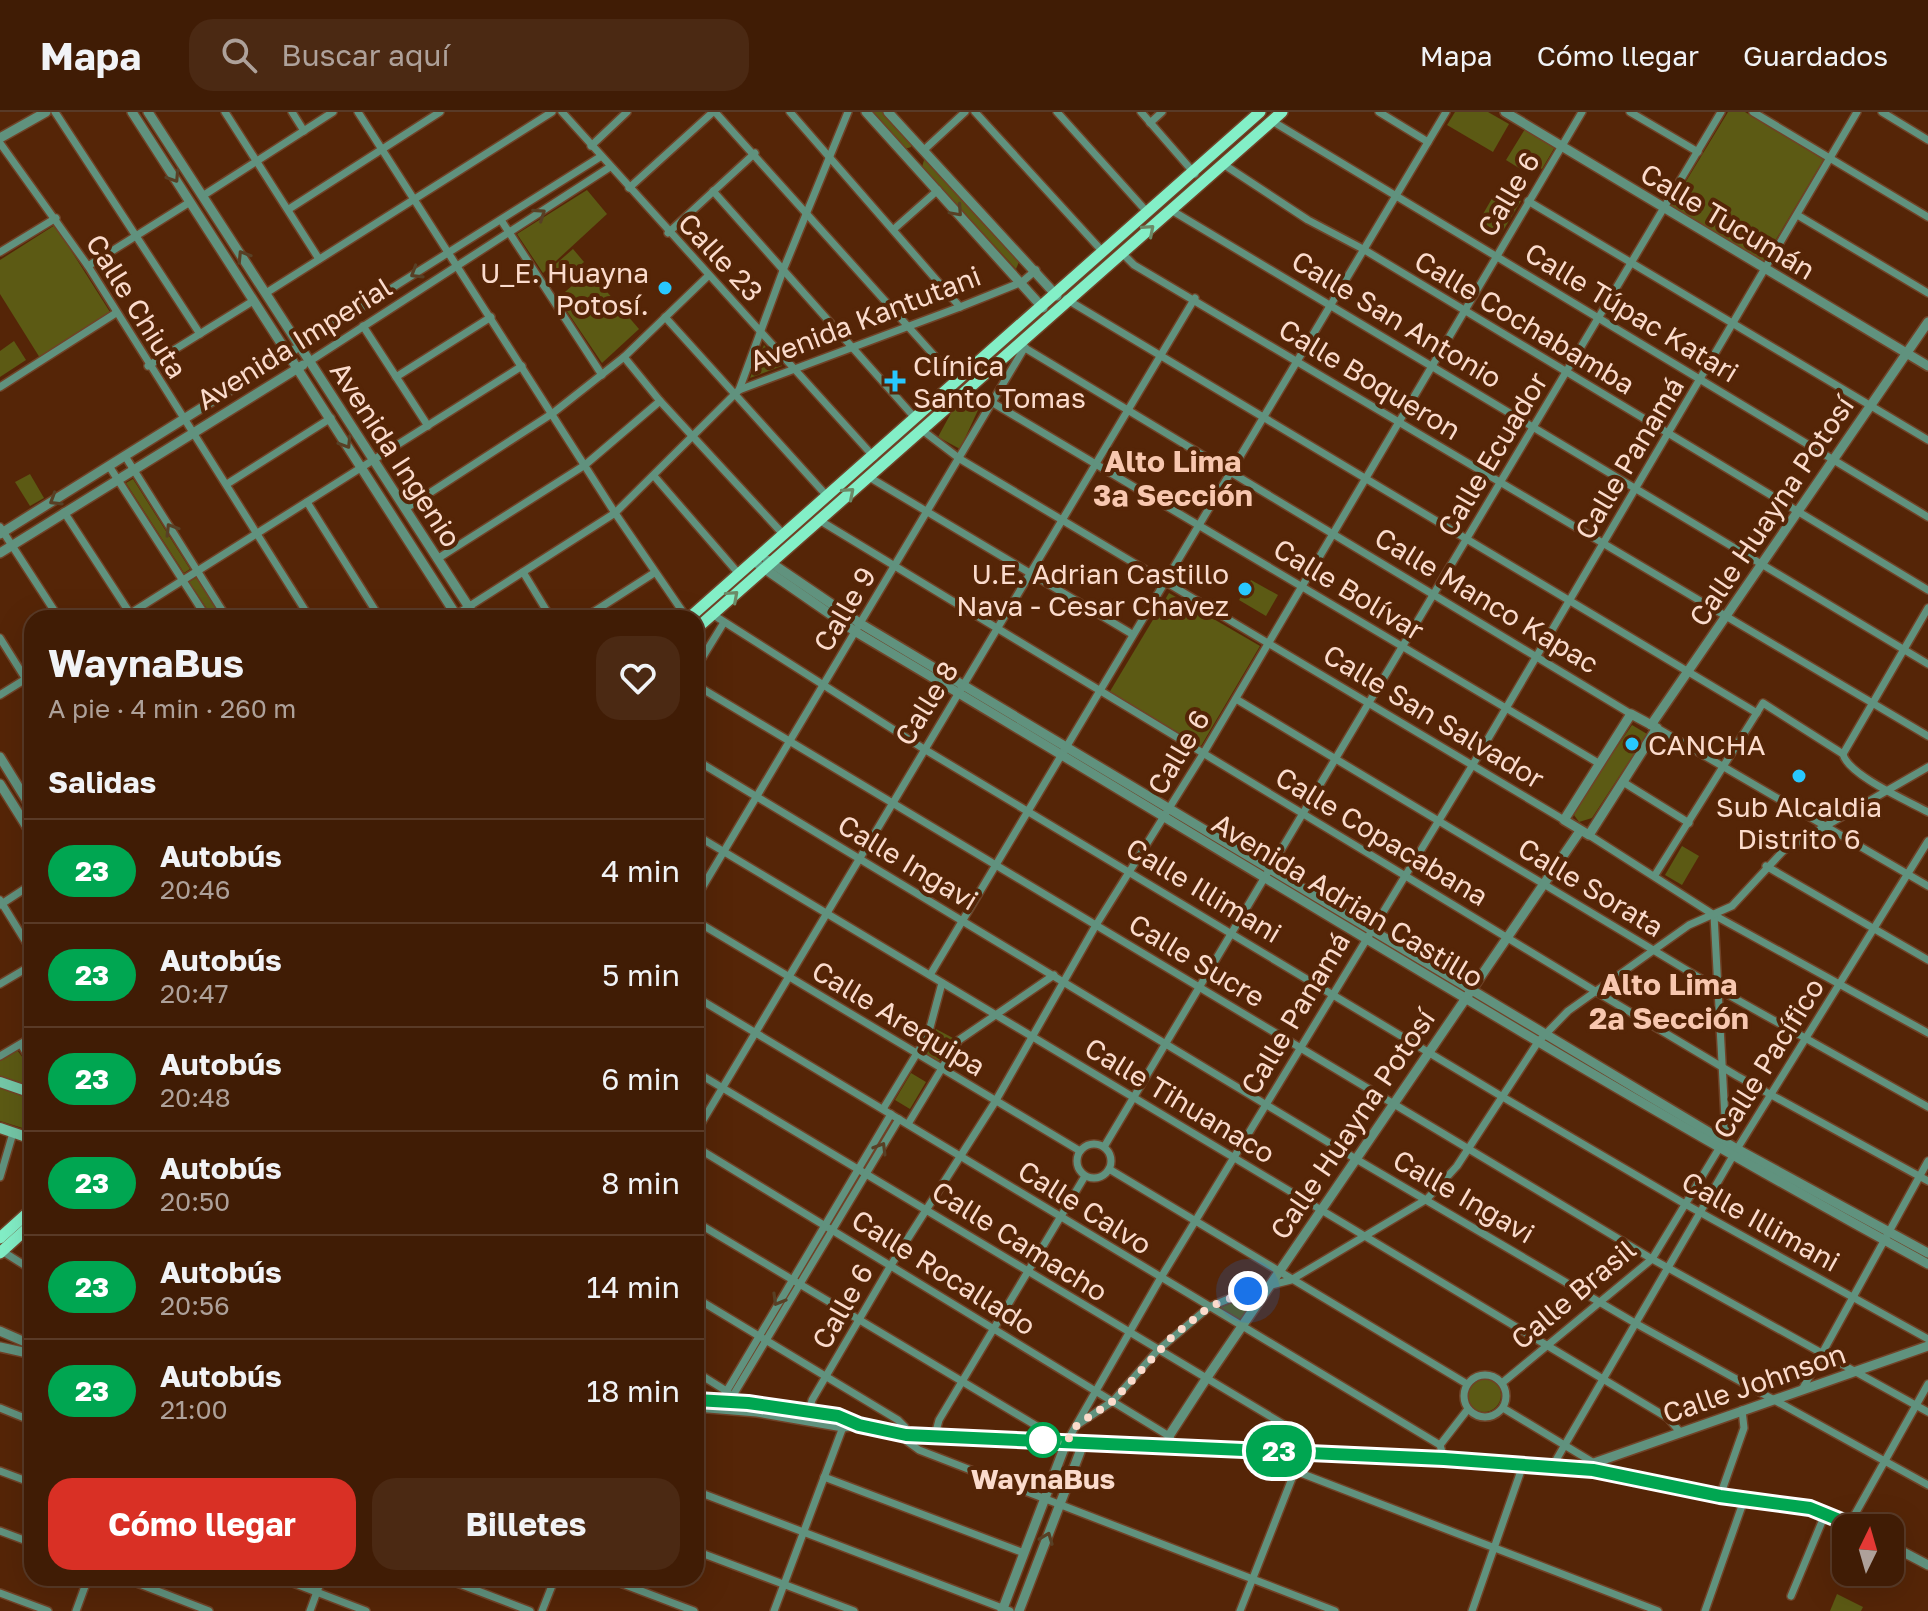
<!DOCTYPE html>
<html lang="es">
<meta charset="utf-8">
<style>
:root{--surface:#401c05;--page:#4b2913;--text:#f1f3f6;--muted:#aea19a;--line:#593a27;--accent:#d93025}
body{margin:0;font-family:"Golos Text",sans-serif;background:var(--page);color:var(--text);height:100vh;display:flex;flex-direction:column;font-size:30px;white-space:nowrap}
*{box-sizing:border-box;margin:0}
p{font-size:26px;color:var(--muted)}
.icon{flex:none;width:44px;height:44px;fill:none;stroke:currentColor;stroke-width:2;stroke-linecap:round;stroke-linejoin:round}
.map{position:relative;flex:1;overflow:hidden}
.details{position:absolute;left:24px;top:498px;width:680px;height:976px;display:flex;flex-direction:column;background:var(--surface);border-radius:24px;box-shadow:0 8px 32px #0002,0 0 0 2px var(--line)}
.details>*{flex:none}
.badge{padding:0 16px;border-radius:26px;font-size:28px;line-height:52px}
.needle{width:52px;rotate:5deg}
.fabs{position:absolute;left:1832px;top:1402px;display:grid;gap:16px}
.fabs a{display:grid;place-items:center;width:72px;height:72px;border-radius:16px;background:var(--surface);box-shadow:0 8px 32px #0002,0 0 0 2px var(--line);font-size:40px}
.you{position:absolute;width:40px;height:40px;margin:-20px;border:6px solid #fff;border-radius:50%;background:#1a73e8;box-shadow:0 0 0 12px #1a73e833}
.map>.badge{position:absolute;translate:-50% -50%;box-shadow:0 0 0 4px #fff}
h2{padding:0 24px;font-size:30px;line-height:72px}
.round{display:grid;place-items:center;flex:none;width:84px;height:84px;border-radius:24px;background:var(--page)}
.headline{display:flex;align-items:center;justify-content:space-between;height:136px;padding:0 24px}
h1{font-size:38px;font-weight:700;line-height:60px}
.cta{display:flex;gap:16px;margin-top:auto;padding:16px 24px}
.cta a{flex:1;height:92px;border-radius:24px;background:var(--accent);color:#fff;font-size:32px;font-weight:700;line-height:92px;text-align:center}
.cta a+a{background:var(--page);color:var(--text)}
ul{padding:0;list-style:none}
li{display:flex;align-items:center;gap:24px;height:104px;padding:0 24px;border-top:2px solid var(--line)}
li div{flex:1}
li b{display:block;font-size:30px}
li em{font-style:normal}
li .badge{min-width:88px;font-weight:700;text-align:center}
header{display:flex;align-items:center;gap:48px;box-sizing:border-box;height:112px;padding:0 40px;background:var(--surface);border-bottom:2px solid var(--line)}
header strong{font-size:38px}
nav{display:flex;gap:44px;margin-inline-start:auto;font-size:28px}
.search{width:560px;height:72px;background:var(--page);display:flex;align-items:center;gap:20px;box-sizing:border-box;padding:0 28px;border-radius:24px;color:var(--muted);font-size:30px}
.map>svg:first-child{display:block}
</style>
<header>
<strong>Mapa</strong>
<div class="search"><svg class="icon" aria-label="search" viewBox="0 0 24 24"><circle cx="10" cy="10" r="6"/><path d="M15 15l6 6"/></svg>Buscar aquí</div>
<nav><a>Mapa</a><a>Cómo llegar</a><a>Guardados</a></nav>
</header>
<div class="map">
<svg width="1928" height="1499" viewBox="0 0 1928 1499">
<rect width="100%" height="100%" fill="#552507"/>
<g fill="#5c5a14">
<polygon points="871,0 883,0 912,31 911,35 905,37"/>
<polygon points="1455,0 1488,0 1509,12 1493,40 1447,13"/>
<polygon points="1728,0 1745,0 1824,47 1762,151 1671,94"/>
<polygon points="1525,17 1555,35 1542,57 1528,49 1522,58 1506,48"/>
<polygon points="924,48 929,49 1019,150 1016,157 922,55"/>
<polygon points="1498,76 1521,89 1501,122 1479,109"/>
<polygon points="587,78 607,102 543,161 517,122"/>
<polygon points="55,113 110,200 40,246 0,182 0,148"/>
<polygon points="573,137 584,150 561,170 550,157"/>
<polygon points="589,159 639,217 602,251 558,186"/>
<polygon points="14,229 26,248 0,265 0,239"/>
<polygon points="764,233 782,254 750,266"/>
<polygon points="964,288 979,296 960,337 938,325 957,290"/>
<polygon points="30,362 44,386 30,394 15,370"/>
<polygon points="133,367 190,457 184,461 126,371"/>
<polygon points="197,465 223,506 213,506 189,470"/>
<polygon points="1251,468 1278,483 1266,504 1239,488"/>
<polygon points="1169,481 1260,534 1201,634 1109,581"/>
<polygon points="1632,613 1647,622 1592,706 1579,710 1574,703 1576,694"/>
<polygon points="1682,734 1699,744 1682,773 1665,763"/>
<polygon points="936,917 953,926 939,949 922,940"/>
<polygon points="17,938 32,958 32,975 0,965 0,949"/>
<polygon points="911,961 926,970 910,997 895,988"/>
<polygon points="0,976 32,985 32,1019 0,1009"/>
<polygon points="1257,1181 1241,1208 1219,1196"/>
<circle cx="1484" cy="1283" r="17"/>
<polygon points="1837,1482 1863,1495 1861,1499 1830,1499"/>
</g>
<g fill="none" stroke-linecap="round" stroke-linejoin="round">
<defs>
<g id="minor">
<polyline points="55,0 200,222"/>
<polyline points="225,0 319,147"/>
<polyline points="292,0 304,19"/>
<polyline points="358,0 615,401 687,506"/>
<polyline points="562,0 874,345"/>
<polyline points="715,0 958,270"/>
<polyline points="790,0 960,195"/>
<polyline points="975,0 1103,140"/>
<polyline points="1057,0 1148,101"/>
<polyline points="1141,0 1195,62"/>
<polyline points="1379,0 1428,30"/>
<polyline points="1630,0 1698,40"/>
<polyline points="1753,0 1928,105"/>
<polyline points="1882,0 1928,28"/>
<polyline points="1272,9 1928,405"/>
<polyline points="1150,11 1162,0"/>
<polyline points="0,31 88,154 310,506"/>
<polyline points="591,34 627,0"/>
<polyline points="925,37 965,0"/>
<polyline points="1223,52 1308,108 1363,137 1928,478"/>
<polyline points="629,76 713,0"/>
<polyline points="713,79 916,307"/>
<polyline points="204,83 333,0"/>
<polyline points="1528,89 1928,328"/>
<polyline points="289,97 440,0"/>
<polyline points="1171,98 1928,552"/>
<polyline points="1799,104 1928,181"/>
<polyline points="501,108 602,263"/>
<polyline points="894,117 938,78"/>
<polyline points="668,121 755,41"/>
<polyline points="0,140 56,106"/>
<polyline points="1122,141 1134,153 1928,624"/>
<polyline points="88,154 190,90"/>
<polyline points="266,181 552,0"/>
<polyline points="1066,187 1757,601"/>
<polyline points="665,205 827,384"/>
<polyline points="363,214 428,314"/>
<polyline points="300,234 600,45"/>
<polyline points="1025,236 1631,602"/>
<polyline points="624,245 660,289 783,422"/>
<polyline points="310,249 610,55"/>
<polyline points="148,254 253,189"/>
<polyline points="396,265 491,205"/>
<polyline points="0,275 116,201"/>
<polyline points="739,278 784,156 848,0"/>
<polyline points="993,291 1600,652"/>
<polyline points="922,318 960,347 1564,708"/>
<polyline points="125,344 227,506"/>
<polyline points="109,354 207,506"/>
<polyline points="654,364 739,462"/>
<polyline points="869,365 1132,522"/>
<polyline points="227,372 331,306"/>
<polyline points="307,390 380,506"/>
<polyline points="405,397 553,301 624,245 708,164"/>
<polyline points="64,400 133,506"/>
<polyline points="819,408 1595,879 1737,964 1928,1069"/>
<polyline points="0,415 59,506"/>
<polyline points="437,447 585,353 660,289"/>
<polyline points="523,460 551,506"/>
<polyline points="712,502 924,637 1501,984 1685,1092 1928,1227"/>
<polyline points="123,506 522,254"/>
<polyline points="451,506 615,401 739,278 960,195 1022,170 1036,158"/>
<polyline points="584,506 654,461"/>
<polyline points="0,526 32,577"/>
<polyline points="696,556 723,512"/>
<polyline points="696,573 1652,1147 1928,1300"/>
<polyline points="0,583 32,563"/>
<polyline points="1236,587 1718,877 1928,995"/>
<polyline points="1657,616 1928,774"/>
<polyline points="1843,642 1928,496"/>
<polyline points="696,648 1356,1047 1635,1211 1928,1373"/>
<polyline points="1623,670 1689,711"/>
<polyline points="696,723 1668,1306 1680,1320"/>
<polyline points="1589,723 1714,803 1928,921"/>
<polyline points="1766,754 1928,848"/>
<path d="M1655,763L1763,591L1843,642C1848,663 1908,689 1928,700"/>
<polyline points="696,786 1025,235"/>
<polyline points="0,788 32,840"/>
<polyline points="0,793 32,772"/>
<polyline points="696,809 1080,1039"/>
<polyline points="930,863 1446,0"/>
<polyline points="0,872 32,853"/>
<polyline points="696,885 1440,1333 1444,1347"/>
<polyline points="21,932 32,951"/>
<polyline points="0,944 32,925"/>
<polyline points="696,960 1303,1324 1313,1341"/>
<polyline points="883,997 928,923 942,871"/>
<polyline points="908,1012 959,928 1054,863"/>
<polyline points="696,1020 1195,186"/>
<circle cx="1094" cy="1049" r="17"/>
<polyline points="696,1035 1169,1324"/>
<polyline points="1104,1035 1721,0"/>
<polyline points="1109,1057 1467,1272"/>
<polyline points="0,1065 13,1021"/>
<polyline points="696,1110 1040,1316 1044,1328"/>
<polyline points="2,1139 32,1158"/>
<polyline points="696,1186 898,1308 905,1315 908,1330 919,1338 1335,1499"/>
<polyline points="696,1260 728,1280"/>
<circle cx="1485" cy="1284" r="21"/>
<polyline points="1502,1271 1652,1147 1726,1025 1714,803"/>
<polyline points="1803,1276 1928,1049"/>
<polyline points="729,1290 899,1007"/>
<polyline points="719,1292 891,1002"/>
<polyline points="0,1296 32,1309"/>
<polyline points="1503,1296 1594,1351"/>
<polyline points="809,1300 812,1288 891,1153 995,990 1096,813 1203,642 1582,0"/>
<polyline points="1077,1313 1113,1289 1157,1239 1209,1195 1248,1179 1291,1168 1427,1087 1457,1054 1538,930 1568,899 1689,813 1732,794 1784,738 1928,655"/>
<polyline points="935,1323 939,1308 1085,1064"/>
<polyline points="1066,1331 1160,1167 1472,654 1857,0"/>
<polyline points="1440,1333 1468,1297"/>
<polyline points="1246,1340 1658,1499"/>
<polyline points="1552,1355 1737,1037 1928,729"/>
<polyline points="0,1359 32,1371"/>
<polyline points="824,1365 1024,1441"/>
<polyline points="696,1379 1010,1499"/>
<polyline points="1720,1384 1744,1316 1742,1298"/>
<polyline points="1850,1411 1928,1272"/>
<polyline points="0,1419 32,1431"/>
<polyline points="696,1439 854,1499"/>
<polyline points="124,1466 209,1499"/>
<polyline points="280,1466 366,1499"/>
<polyline points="444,1466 530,1499"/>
<polyline points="607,1466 694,1499"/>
<polyline points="0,1481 48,1499"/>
<polyline points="1791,1484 1826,1400"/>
<polyline points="76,1499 88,1466"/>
<polyline points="310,1499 322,1466"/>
<polyline points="542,1499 555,1466"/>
<polyline points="774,1499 843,1315"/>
<polyline points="1240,1499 1302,1341"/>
<polyline points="1472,1499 1523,1353"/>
<polyline points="1705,1499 1744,1388"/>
</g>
<g id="tertiary">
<polyline points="132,0 458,506"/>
<polyline points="148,0 476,506"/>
<polyline points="866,0 1043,196"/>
<polyline points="888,0 1057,184"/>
<polyline points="1505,0 1928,254"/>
<polyline points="0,26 46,0"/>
<polyline points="0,422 294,238"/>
<polyline points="0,441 303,253"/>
<polyline points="767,448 861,512 1737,1037 1928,1141"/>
<path d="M759,453L856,520C1213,731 1564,954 1928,1152"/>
<polygon points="1631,602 1657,616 1589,723 1564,708"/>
<polyline points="1651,613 1928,210"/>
<polyline points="0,645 32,697"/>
<polyline points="0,672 32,723"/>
<polyline points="0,1219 32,1233"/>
<polyline points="0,1235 32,1242"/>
<polyline points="696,1288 729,1289 838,1304 859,1313 906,1323 1444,1347 1593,1358 1720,1384 1810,1396 1859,1416"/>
<polyline points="696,1295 757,1300 843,1315 859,1313"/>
<polyline points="1171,1334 1169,1324 1206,1267 1580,719"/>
<polyline points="1593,1358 1594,1351 1928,1234"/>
<polyline points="1890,1433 1928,1453"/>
<polyline points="1002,1499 1066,1331"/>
<polyline points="1019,1499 1083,1332"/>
</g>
<g id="secondary">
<polyline points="0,970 32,981"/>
<polyline points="0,1016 32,1027"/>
</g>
<g id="primary">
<polyline points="689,506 1260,0"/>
<polyline points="696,517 1282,0"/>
<polyline points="0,1126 32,1097"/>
<polyline points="0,1141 32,1112"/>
</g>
</defs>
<use href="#minor" stroke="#704227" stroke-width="10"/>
<use href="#tertiary" stroke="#704227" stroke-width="12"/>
<use href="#secondary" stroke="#704227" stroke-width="13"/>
<use href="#primary" stroke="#704227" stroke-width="14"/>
<use href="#minor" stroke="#60927e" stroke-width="7"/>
<use href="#tertiary" stroke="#60927e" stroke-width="9"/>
<use href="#secondary" stroke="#74c7a7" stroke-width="10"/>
<use href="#primary" stroke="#83efc7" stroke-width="11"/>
</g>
<defs><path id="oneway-chevron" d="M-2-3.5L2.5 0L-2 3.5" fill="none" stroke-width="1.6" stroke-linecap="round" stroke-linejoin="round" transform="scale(2)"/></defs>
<g stroke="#584025">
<use href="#oneway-chevron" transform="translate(174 65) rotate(57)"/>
<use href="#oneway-chevron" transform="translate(957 99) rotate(48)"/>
<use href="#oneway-chevron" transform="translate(540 102) rotate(-34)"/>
<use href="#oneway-chevron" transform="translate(243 144) rotate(-122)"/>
<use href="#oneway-chevron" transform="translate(416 161) rotate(148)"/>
<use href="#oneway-chevron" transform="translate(346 331) rotate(58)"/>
<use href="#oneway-chevron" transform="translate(55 388) rotate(148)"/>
<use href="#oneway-chevron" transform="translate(171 417) rotate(-122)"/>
<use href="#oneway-chevron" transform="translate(881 1036) rotate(-59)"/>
<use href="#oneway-chevron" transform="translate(778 1188) rotate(120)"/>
<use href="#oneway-chevron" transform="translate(1047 1426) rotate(-69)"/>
</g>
<g stroke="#6c8a67">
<use href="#oneway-chevron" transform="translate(1149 118) rotate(-41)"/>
<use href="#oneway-chevron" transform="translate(849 381) rotate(-41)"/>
<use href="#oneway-chevron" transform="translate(733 484) rotate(-42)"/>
</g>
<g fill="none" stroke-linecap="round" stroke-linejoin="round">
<defs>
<polyline id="line" points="696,1288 748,1291 838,1304 859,1313 906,1323 1444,1347 1593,1358 1720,1384 1810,1396 1859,1416"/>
</defs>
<use href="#line" stroke="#fff" stroke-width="18"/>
<use href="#line" stroke="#00a651" stroke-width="12"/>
<polyline stroke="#fbdbcc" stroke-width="8" stroke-dasharray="0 14.4" points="1043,1328 1066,1331 1077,1313 1113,1289 1172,1225 1209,1195 1248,1179"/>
</g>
<g fill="#28c8ff" stroke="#552507" stroke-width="3">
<circle cx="665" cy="176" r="8"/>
<path d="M891 257h8v8h8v8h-8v8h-8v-8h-8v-8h8z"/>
<circle cx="1245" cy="477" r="8"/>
<circle cx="1632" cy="632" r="8"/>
<circle cx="1799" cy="664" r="8"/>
</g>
<circle fill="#fff" stroke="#00a651" stroke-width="4" cx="1043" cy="1328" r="16"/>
<g text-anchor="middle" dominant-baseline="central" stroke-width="8" stroke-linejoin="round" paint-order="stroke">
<g font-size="28" fill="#fbdbcc" stroke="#552507">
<text transform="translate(1508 82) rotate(-59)">Calle 6</text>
<text transform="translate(1728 109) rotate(31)">Calle Tucumán</text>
<text transform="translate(721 145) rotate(47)">Calle 23</text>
<text transform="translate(137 194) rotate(58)">Calle Chiuta</text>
<text transform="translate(1632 200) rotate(31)">Calle Túpac Katari</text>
<text transform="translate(865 206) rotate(-21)">Avenida Kantutani</text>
<text transform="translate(1397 207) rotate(31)">Calle San Antonio</text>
<text transform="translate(1525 210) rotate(31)">Calle Cochabamba</text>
<text transform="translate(294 231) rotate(-32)">Avenida Imperial</text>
<text transform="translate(1370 267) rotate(31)">Calle Boqueron</text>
<text transform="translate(396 342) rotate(57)">Avenida Ingenio</text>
<text transform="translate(1492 342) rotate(-59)">Calle Ecuador</text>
<text transform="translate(1629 346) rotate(-59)">Calle Panamá</text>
<text transform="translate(1771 399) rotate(-56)">Calle Huayna Potosí</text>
<text transform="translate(1349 477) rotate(31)">Calle Bolívar</text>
<text transform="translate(1487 488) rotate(31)">Calle Manco Kapac</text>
<text transform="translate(844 497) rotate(-59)">Calle 9</text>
<text transform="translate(926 591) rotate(-58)">Calle 8</text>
<text transform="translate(1434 604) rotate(31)">Calle San Salvador</text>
<text transform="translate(1178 640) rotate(-59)">Calle 6</text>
<text transform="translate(1382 724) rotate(31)">Calle Copacabana</text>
<text transform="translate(908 750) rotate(31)">Calle Ingavi</text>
<text transform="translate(1591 775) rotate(31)">Calle Sorata</text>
<text transform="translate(1204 778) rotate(31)">Calle Illimani</text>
<text transform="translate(1348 788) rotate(31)">Avenida Adrian Castillo</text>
<text transform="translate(1197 848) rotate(31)">Calle Sucre</text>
<text transform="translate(1295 901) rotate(-59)">Calle Panamá</text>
<text transform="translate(899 906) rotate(31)">Calle Arequipa</text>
<text transform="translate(1768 946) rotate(-58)">Calle Pacífico</text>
<text transform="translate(1180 988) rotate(31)">Calle Tihuanaco</text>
<text transform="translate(1352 1012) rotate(-56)">Calle Huayna Potosí</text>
<text transform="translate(1464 1084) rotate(30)">Calle Ingavi</text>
<text transform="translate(1085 1095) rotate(32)">Calle Calvo</text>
<text transform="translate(1761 1109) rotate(29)">Calle Illimani</text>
<text transform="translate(1020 1129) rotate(32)">Calle Camacho</text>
<text transform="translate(944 1160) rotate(32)">Calle Rocallado</text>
<text transform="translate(1573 1182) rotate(-40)">Calle Brasil</text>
<text transform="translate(842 1194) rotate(-60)">Calle 6</text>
<text transform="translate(1754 1271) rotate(-19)">Calle Johnson</text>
</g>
<g font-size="28" fill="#fbdbcc" stroke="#552507" text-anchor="end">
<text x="649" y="160">U_E. Huayna<tspan x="649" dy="32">Potosí.</tspan></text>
<text x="913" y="253" text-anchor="start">Clínica<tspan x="913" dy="32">Santo Tomas</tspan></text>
<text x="1229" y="461">U.E. Adrian Castillo<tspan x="1229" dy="32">Nava - Cesar Chavez</tspan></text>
<text x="1648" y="632" text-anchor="start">CANCHA</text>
<text x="1799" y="694" text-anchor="middle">Sub Alcaldia<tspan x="1799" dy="32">Distrito 6</tspan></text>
</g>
<g font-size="28" font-weight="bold" fill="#fbdbcc" stroke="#552507">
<text x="1043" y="1366">WaynaBus</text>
</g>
<g font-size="30" font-weight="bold" fill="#f8c7af" stroke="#552507">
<text x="1173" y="349">Alto Lima<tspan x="1173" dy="34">3ª Sección</tspan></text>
<text x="1669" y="872">Alto Lima<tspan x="1669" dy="34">2ª Sección</tspan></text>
</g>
</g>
</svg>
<div class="fabs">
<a><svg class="needle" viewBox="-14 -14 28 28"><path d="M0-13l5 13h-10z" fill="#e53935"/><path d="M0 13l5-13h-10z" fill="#aea19a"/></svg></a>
</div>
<div class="you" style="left:1248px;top:1179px"></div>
<b class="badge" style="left:1279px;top:1339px;background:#00a651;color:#fff">23</b>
<section class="details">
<div class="headline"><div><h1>WaynaBus</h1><p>A pie · 4 min · 260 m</p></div><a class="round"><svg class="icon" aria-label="heart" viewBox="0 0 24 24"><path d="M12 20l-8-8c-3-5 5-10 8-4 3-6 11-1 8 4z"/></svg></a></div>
<h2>Salidas</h2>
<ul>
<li><span class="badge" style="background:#00a651;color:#fff">23</span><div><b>Autobús</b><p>20:46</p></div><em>4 min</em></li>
<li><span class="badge" style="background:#00a651;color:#fff">23</span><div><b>Autobús</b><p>20:47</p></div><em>5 min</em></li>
<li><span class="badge" style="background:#00a651;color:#fff">23</span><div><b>Autobús</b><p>20:48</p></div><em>6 min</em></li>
<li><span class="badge" style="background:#00a651;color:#fff">23</span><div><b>Autobús</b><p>20:50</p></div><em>8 min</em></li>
<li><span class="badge" style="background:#00a651;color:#fff">23</span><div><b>Autobús</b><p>20:56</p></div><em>14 min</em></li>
<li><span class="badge" style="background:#00a651;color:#fff">23</span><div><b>Autobús</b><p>21:00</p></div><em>18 min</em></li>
</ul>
<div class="cta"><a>Cómo llegar</a><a>Billetes</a></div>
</section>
</div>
